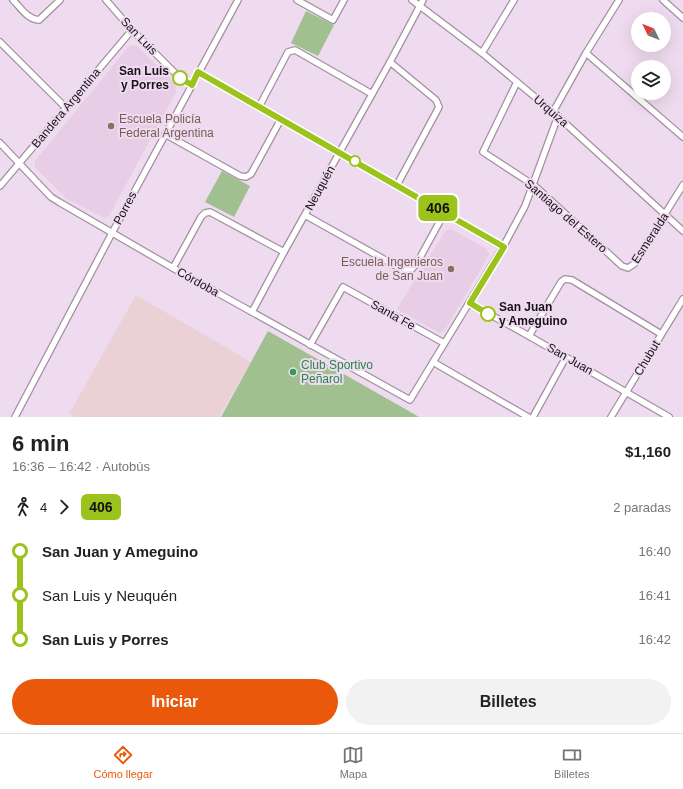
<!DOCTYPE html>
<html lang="es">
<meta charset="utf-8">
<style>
:root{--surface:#fff;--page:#f2f2f2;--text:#222;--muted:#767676;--line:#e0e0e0;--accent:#ea580c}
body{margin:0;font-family:Helvetica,sans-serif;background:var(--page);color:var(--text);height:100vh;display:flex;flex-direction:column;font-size:15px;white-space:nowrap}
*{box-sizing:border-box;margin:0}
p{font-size:13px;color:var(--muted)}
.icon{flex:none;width:22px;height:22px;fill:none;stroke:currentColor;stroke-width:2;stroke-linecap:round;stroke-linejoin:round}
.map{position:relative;height:417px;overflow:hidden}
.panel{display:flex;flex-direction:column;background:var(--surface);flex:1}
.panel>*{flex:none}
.badge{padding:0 8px;border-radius:6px;font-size:14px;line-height:26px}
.needle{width:26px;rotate:313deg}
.tools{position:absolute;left:631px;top:12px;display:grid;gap:8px}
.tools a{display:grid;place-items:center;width:40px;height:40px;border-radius:50%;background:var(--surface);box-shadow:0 4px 16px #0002;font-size:20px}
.map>.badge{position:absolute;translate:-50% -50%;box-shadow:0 0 0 2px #fff}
.legs{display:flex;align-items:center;gap:6px;height:44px;padding:0 12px;font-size:13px}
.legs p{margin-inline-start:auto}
.headline{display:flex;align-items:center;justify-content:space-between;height:68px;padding:0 12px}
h1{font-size:22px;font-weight:800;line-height:30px}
.action{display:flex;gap:8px;margin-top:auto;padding:8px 12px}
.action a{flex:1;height:46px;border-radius:24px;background:var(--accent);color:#fff;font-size:16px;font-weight:800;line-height:46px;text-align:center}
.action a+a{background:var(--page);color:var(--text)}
ul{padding:0 12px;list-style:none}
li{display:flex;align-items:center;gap:14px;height:44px;font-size:15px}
li i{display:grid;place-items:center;width:6px;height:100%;margin:0 5px;background:currentColor}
li i::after{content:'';width:10px;height:10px;margin:-5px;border:3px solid;border-radius:50%;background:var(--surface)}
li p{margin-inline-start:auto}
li:first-child i{background:linear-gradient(#0000 50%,currentColor 0)}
li:last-child i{background:linear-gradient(currentColor 50%,#0000 0)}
.menu{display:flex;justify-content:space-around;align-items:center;height:56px;border-top:1px solid var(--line);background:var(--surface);font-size:11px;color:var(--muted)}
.menu a{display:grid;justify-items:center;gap:2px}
.menu .on{color:var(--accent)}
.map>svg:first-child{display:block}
</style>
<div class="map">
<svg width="683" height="417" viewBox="0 0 683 417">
<rect width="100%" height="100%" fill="#efdbef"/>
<polygon fill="#ebd1d6" points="136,295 251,362 219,417 75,417 69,414"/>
<g fill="#e7cde6">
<polygon points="130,45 137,46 175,83 176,92 109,216 104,218 67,199 35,167 35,161"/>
<polygon points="451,229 487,249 489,255 445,330 439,333 397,309 445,231"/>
</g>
<g fill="#a0c08f">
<polygon points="306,11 334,25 318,56 291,43"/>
<polygon points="222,171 250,186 234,217 205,202"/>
<polygon points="268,331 414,414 419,417 221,417"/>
</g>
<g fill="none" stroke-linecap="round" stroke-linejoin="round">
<defs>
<g id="minor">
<path d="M13,0C21,8 27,19 39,20L60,0"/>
<polyline points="106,0 132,30 180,78 192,85"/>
<polyline points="297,0 333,20 344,0"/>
<polyline points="412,0 482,53 553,112 683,231"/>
<polyline points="663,0 683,18"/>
<polyline points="0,42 66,108"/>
<polyline points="482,53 514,0"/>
<polyline points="586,53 683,137"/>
<polyline points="390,62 436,100 439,107 397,185"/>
<polyline points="198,72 503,247"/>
<polyline points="517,82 483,152 535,186 622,266 628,268 634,264 683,185"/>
<polyline points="259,107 288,52 295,50 372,94"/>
<polyline points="553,112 586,53 619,0"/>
<polyline points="165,134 240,176 246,177 251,174 281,119"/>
<polyline points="0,143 51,197 59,202 173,268 410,400 503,247 525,206 558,116"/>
<polyline points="0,186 132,30"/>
<polyline points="305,215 403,270 411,270 417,263 445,212"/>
<polyline points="173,268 201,217 205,213 210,212 284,252"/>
<polyline points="469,303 529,336 669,417"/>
<polyline points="252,312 284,252 390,62 423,0"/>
<polyline points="529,336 561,282 565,279 572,280 661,334"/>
<polyline points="310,345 343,287 444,343"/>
<polyline points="433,362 528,417"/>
<polyline points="15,417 112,233 238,0"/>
<polyline points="533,417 566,357"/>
<polyline points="611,417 683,299"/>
</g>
</defs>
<use href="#minor" stroke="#a290a1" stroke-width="8"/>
<use href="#minor" stroke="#fff" stroke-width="5.5"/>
</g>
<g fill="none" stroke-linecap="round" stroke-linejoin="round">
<defs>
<polyline id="line-1" points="180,78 192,85 198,72 504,247 470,303 488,314"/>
</defs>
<use href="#line-1" stroke="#fff" stroke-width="9"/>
<use href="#line-1" stroke="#9cc31c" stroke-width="6"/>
</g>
<g fill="#fff" stroke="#9cc31c" stroke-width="2">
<circle cx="180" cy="78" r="7"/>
<circle cx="355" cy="161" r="5"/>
<circle cx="488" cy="314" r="7"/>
</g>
<g fill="#8d6e63" stroke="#efdbef" stroke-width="1.5">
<circle cx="111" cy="126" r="4"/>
<circle cx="451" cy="269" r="4"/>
</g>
<circle fill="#2e9e5b" stroke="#efdbef" stroke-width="1.5" cx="293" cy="372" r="4"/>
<g text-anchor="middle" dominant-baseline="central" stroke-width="4" stroke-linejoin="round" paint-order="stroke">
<g font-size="12" fill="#191218" stroke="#efdbef">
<text transform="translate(139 36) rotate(46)">San Luis</text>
<text transform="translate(66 108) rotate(-50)">Bandera Argentina</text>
<text transform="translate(551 111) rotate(41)">Urquiza</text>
<text transform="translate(320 188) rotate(-61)">Neuquén</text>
<text transform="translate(125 208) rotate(-62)">Porres</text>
<text transform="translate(566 216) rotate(41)">Santiago del Estero</text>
<text transform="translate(650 238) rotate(-57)">Esmeralda</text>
<text transform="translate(198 282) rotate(29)">Córdoba</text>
<text transform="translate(393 315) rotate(29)">Santa Fe</text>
<text transform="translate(647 358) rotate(-59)">Chubut</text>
<text transform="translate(570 359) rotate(30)">San Juan</text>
</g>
<g font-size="12" font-weight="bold" fill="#191218" stroke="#efdbef" text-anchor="end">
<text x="169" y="71">San Luis<tspan x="169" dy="14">y Porres</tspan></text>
<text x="499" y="307" text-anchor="start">San Juan<tspan x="499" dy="14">y Ameguino</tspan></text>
</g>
<g font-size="12" fill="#785e54" stroke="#efdbef" text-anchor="start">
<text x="119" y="119">Escuela Policía<tspan x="119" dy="14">Federal Argentina</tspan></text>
<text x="443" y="262" text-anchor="end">Escuela Ingenieros<tspan x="443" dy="14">de San Juan</tspan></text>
</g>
<g font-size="12" fill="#27864d" stroke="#efdbef" text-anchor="start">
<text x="301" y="365">Club Sportivo<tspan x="301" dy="14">Peñarol</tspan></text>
</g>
</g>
</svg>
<div class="tools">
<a><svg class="needle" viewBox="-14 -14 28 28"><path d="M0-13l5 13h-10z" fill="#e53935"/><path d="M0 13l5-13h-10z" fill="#767676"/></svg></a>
<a><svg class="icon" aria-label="layers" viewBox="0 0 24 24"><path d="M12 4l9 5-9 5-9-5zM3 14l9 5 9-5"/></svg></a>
</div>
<b class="badge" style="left:438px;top:208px;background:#9cc31c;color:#111">406</b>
</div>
<section class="panel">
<div class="headline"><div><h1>6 min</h1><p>16:36 – 16:42 · Autobús</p></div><b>$1,160</b></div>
<div class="legs"><svg class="icon" aria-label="walk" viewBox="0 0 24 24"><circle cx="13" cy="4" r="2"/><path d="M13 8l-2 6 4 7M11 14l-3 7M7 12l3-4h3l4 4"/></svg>4<svg class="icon" aria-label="forward" viewBox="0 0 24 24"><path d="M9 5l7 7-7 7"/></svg><b class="badge" style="background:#9cc31c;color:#111">406</b><p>2 paradas</p></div>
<ul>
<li><i style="color:#9cc31c"></i><b>San Juan y Ameguino</b><p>16:40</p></li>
<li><i style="color:#9cc31c"></i><span>San Luis y Neuquén</span><p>16:41</p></li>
<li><i style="color:#9cc31c"></i><b>San Luis y Porres</b><p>16:42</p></li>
</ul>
<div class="action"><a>Iniciar</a><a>Billetes</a></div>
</section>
<nav class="menu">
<a class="on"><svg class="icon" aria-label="directions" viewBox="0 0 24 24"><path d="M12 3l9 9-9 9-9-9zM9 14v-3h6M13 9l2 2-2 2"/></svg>Cómo llegar</a>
<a><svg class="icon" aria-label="map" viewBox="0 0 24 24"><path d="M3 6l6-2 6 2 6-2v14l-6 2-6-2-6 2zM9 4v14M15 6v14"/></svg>Mapa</a>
<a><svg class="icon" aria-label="tickets" viewBox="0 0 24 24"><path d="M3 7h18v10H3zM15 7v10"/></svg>Billetes</a>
</nav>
